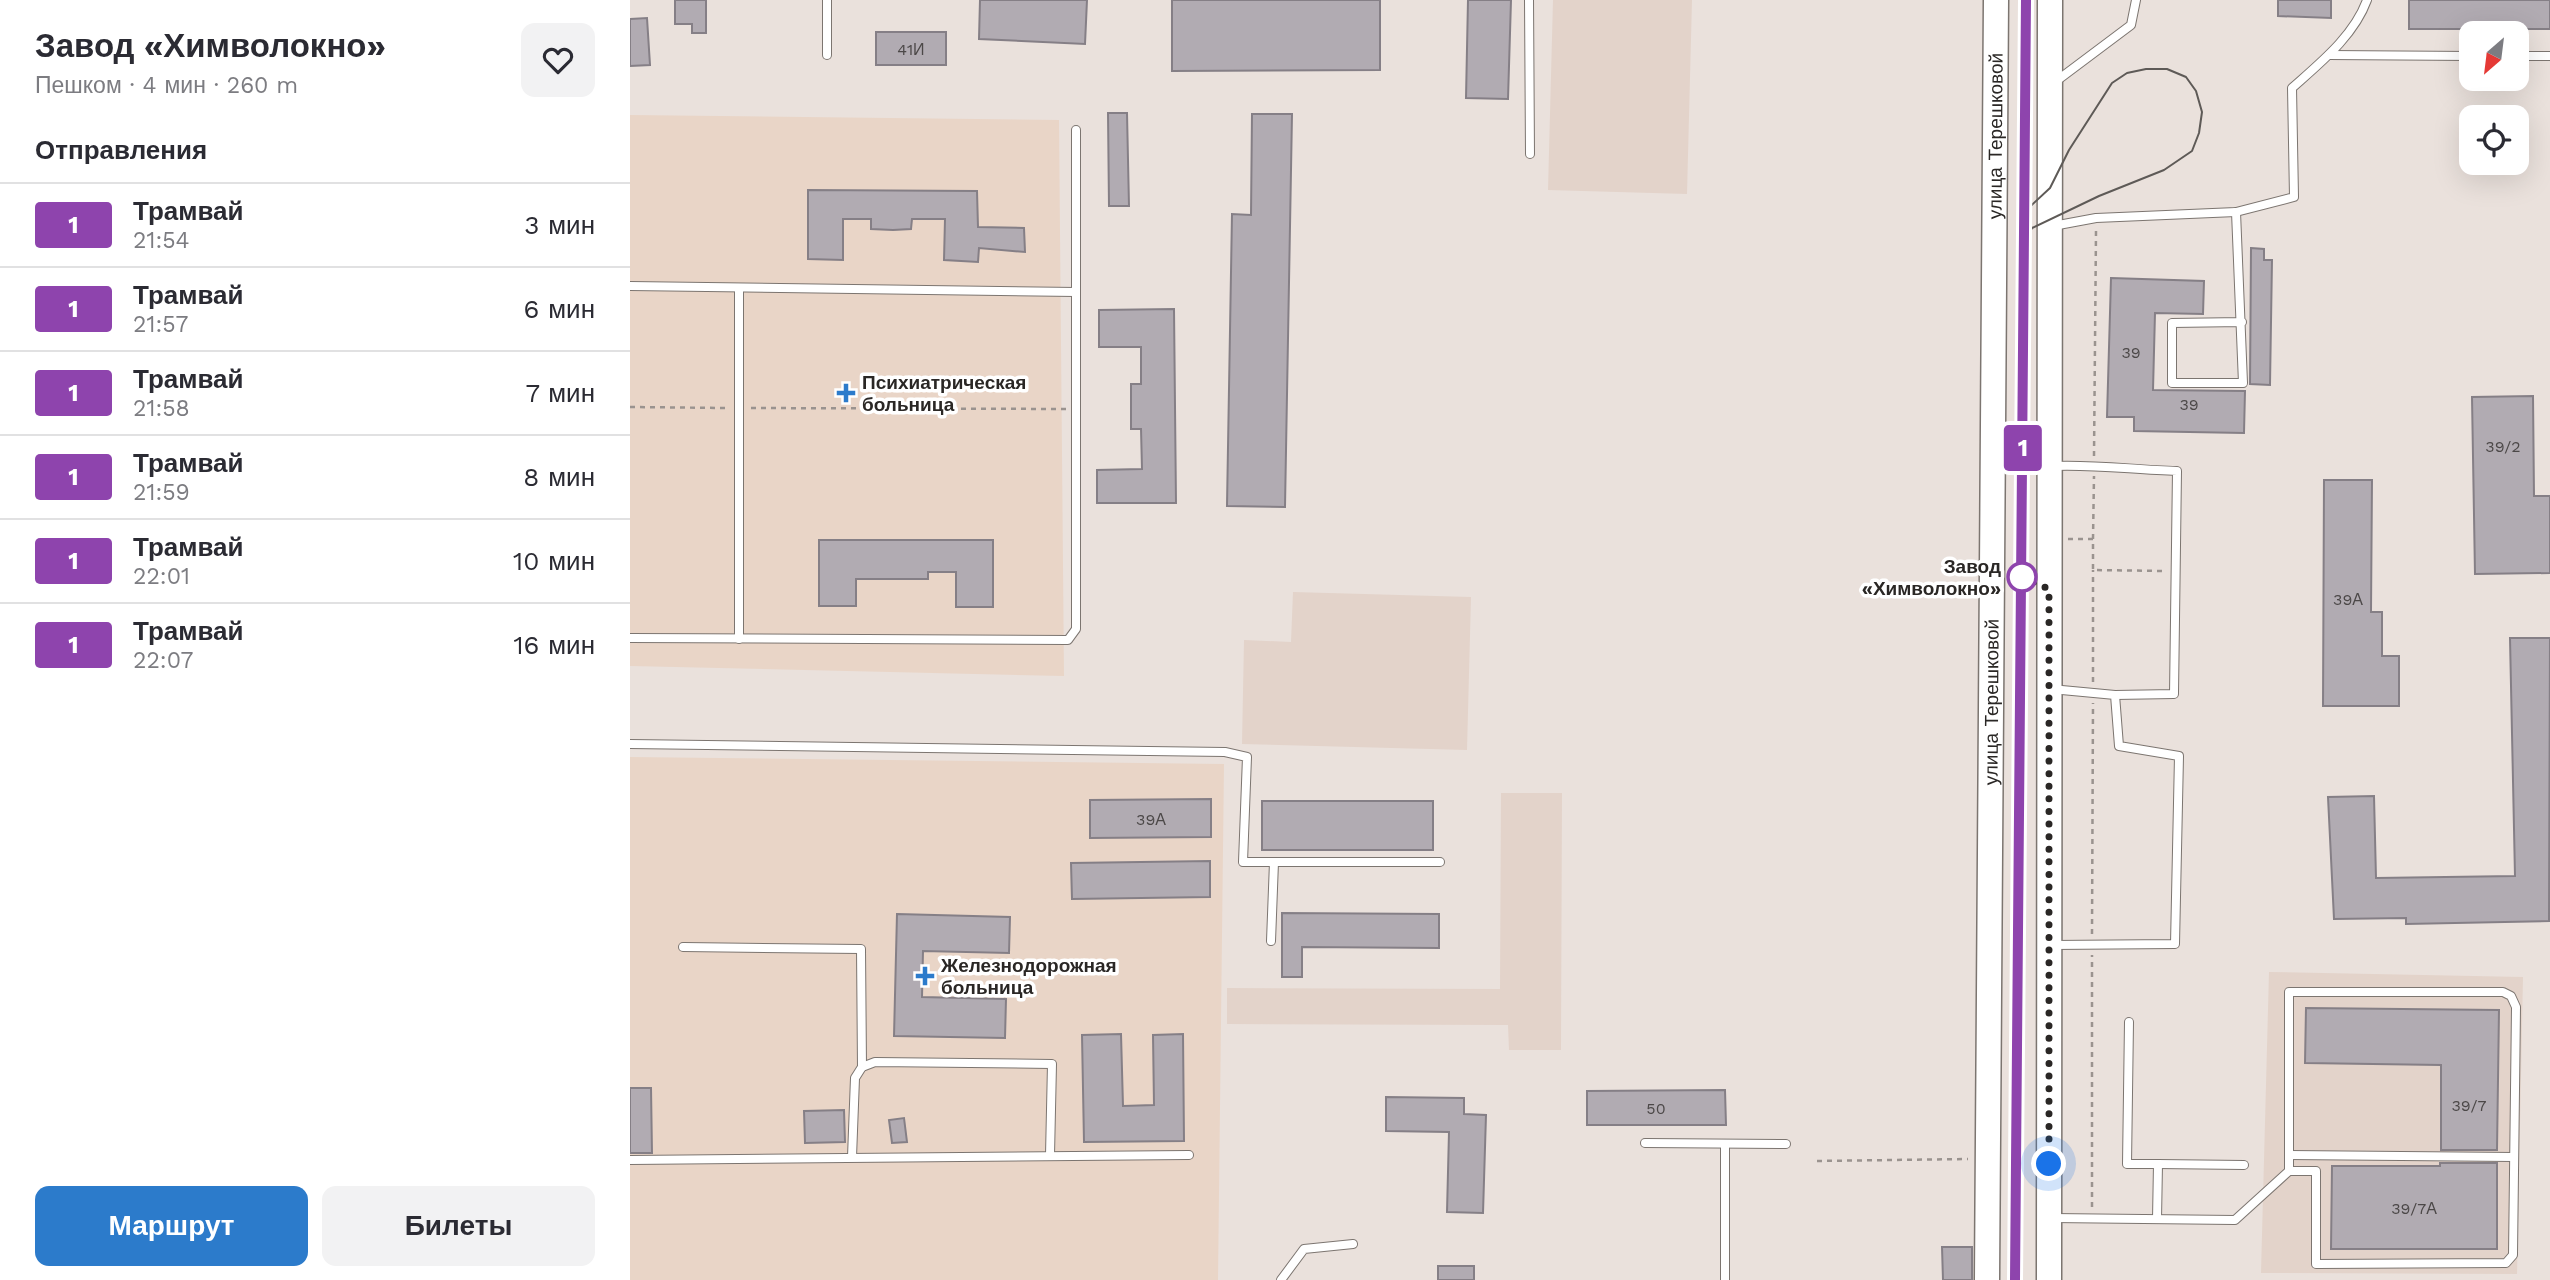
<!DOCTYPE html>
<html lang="ru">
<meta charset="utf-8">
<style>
:root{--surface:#fff;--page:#f2f2f3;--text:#2b2b33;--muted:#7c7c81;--line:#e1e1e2;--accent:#2c7bcb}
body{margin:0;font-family:"Work Sans",sans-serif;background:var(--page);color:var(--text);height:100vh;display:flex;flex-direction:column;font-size:26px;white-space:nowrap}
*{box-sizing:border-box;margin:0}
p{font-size:23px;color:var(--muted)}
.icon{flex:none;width:38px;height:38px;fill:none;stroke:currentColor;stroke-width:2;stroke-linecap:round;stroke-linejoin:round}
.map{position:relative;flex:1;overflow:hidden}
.sheet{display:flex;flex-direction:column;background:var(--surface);width:630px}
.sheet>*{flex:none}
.badge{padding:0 14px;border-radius:5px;font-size:24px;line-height:46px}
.needle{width:46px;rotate:208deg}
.tools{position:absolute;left:1829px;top:21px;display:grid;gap:14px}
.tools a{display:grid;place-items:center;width:70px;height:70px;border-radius:14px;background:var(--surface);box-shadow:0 7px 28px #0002;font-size:35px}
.you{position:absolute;width:35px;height:35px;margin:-18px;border:5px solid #fff;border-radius:50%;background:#1a73e8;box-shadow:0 0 0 10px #1a73e833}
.map>.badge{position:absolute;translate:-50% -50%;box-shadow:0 0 0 4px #fff}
h2{padding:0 35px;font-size:26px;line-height:63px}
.round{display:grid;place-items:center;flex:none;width:74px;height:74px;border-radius:14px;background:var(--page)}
.overview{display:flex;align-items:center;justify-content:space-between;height:119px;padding:0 35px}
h1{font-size:33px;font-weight:700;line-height:52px}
.cta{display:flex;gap:14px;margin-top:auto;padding:14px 35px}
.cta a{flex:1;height:80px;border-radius:14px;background:var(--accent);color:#fff;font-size:28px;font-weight:700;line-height:80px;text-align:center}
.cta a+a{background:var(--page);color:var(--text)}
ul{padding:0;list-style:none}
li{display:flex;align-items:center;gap:21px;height:84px;padding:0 35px;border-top:2px solid var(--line)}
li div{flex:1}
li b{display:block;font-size:26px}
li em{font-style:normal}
li .badge{min-width:77px;font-weight:700;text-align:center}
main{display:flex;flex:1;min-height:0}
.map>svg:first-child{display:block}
</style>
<main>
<section class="sheet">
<div class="overview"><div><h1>Завод «Химволокно»</h1><p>Пешком · 4 мин · 260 m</p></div><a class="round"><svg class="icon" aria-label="heart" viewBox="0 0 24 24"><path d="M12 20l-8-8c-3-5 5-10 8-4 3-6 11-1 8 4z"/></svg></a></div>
<h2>Отправления</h2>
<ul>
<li><span class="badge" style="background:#8e44ad;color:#fff">1</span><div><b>Трамвай</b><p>21:54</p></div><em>3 мин</em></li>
<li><span class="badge" style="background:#8e44ad;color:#fff">1</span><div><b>Трамвай</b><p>21:57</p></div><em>6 мин</em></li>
<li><span class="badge" style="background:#8e44ad;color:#fff">1</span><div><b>Трамвай</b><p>21:58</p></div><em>7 мин</em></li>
<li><span class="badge" style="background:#8e44ad;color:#fff">1</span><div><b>Трамвай</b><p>21:59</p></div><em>8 мин</em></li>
<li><span class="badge" style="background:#8e44ad;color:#fff">1</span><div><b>Трамвай</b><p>22:01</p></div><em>10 мин</em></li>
<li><span class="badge" style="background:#8e44ad;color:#fff">1</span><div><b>Трамвай</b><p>22:07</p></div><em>16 мин</em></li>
</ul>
<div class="cta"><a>Маршрут</a><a>Билеты</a></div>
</section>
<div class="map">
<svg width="1920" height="1280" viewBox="0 0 1920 1280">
<rect width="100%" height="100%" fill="#eae1dc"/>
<g fill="#e3d3ca">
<polygon points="923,0 1062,0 1057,194 918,190"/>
<polygon points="663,592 841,597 837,750 612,744 614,640 661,642"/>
<polygon points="871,793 932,793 931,1050 879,1050 878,1025 597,1024 597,988 870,989"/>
<polygon points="1639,972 1893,977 1887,1274 1631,1273"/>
</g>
<g fill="#e9d5c7">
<polygon points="0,115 429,120 434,676 0,666"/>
<polygon points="0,757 594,764 588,1280 0,1280"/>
</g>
<g fill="#b1abb2" stroke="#857f86" stroke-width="2">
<polygon points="45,0 76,0 76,33 62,33 62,24 45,24"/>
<polygon points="350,0 457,0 455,44 349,39"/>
<polygon points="542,0 750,0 750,70 542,71"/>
<polygon points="838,0 881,0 878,99 836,98"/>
<polygon points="1648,0 1701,0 1701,18 1648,16"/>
<rect x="1779" y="0" width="141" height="29"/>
<polygon points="17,18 20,65 0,66 0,19"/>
<rect x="246" y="32" width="70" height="33"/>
<polygon points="478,113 497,113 499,206 479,206"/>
<polygon points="622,114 662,114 655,507 597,506 602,214 621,215"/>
<polygon points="178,190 347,191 348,227 394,228 395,252 349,248 348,262 314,260 315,219 282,219 281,229 263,230 241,229 241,219 213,219 213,260 178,259"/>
<polygon points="1621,248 1634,249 1634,260 1642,260 1640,385 1620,384"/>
<polygon points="1481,278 1574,281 1573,314 1525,313 1523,390 1615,391 1614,433 1504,431 1504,417 1477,417"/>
<polygon points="544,309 546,503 467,503 467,470 512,469 511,429 501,429 501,384 511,384 511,347 469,347 469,310"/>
<polygon points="1903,396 1904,496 1920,496 1920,573 1845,574 1842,397"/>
<polygon points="1694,480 1742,480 1741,612 1752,612 1752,656 1769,656 1769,706 1693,706"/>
<polygon points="189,540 363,540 363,607 326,607 326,572 298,572 298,579 226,579 226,606 189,606"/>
<polygon points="1880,638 1920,638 1919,921 1776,924 1776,918 1704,919 1698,797 1744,796 1746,878 1885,876"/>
<polygon points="581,799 581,837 460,838 460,800"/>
<rect x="632" y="801" width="171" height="49"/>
<polygon points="580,861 580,897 442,899 441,863"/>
<polygon points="652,913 809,914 809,948 672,947 672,977 652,977"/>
<polygon points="267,914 380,917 379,953 293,951 292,997 376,999 375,1038 264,1036"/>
<polygon points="1676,1008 1869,1010 1867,1150 1811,1150 1811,1065 1675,1063"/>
<polygon points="491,1034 493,1106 524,1105 523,1035 553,1034 554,1141 454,1142 452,1035"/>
<polygon points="0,1088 21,1088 22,1153 0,1153"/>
<polygon points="1095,1090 1096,1125 957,1125 957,1091"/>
<polygon points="756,1097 834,1098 834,1114 856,1115 853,1213 817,1212 819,1132 756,1131"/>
<polygon points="214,1110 215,1142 175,1143 174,1111"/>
<polygon points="274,1118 277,1142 262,1143 259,1120"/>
<polygon points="1810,1163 1867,1163 1867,1249 1701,1249 1702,1166 1810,1166"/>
<polygon points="1312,1247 1342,1247 1342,1280 1313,1280"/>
<rect x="808" y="1266" width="36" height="14"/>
</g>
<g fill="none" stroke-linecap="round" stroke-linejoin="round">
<defs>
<g id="service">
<polyline points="899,0 900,154"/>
<polyline points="197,55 197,0"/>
<polyline points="1699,55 1841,56"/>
<polyline points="1886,56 1920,56"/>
<polyline points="1425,82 1501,25 1506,0"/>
<polyline points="1606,212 1613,383 1542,383 1542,323 1612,322"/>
<path d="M1423,226L1466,218L1606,212L1664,197L1662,88C1690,63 1724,36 1737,0"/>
<polyline points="0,286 446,292"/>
<polyline points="109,288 109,639"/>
<path d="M1422,466C1465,464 1505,470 1547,471L1544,694L1485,695"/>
<polyline points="0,638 438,640 446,629 446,130"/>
<polyline points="1421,689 1485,695 1489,746 1549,756 1545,944 1422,945"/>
<polyline points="0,744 595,752 617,757 613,862 810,862"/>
<polyline points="641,941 644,862"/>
<polyline points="53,947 231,949 232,1067"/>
<polyline points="1499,1022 1497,1164 1528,1164 1527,1219"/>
<polyline points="1015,1143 1156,1144"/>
<polyline points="1095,1144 1095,1280"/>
<polyline points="1659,1155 1884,1157"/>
<polyline points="222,1157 225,1078 232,1067 245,1062 422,1064 420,1155"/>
<polyline points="0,1160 559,1155"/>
<polyline points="1528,1164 1614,1165"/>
<polyline points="1422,1218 1605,1220 1659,1171 1686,1171 1686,1264 1876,1263 1883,1255 1886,1007 1881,996 1873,992 1659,992 1659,1171"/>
<polyline points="651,1280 674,1249 723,1244"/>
</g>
<g id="primary">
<path id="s1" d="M1357,1280L1366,0"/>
<polyline points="1419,1280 1420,0"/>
</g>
</defs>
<use href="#service" stroke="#7c7570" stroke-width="10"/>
<use href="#primary" stroke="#7c7570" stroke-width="27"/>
<g stroke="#9a938f" stroke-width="2.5" stroke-dasharray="5 5" stroke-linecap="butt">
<polyline points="0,407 96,408"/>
<polyline points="121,408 436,409"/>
<polyline points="1464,456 1466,231"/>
<polyline points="1438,539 1463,539 1463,570 1534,571"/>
<polyline points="1463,539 1464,476"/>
<polyline points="1463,682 1463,570"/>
<polyline points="1462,934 1463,703"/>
<polyline points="1187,1161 1338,1159"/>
<polyline points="1462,1207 1462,955"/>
</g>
<use href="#service" stroke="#fff" stroke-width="8"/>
<use href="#primary" stroke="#fff" stroke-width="24"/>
<g stroke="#5e5a57" stroke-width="2">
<polyline points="1391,215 1420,188 1439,150 1482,83 1497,73 1516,69 1537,69 1556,77 1566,91 1572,112 1569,133 1562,151 1534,170 1469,196 1402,228 1394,242"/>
<polyline points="1385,1280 1396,0"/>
</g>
</g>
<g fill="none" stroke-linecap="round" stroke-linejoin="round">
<defs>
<polyline id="line" points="1385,1280 1396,0"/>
</defs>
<use href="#line" stroke="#fff" stroke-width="16"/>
<use href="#line" stroke="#8e44ad" stroke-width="10"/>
<polyline stroke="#2a2725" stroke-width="7" stroke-dasharray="0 12.6" points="1392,577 1419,589 1419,1164"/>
</g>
<g fill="#2c7bcb" stroke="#fff" stroke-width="2.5">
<path d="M212.5 382.5h7v7h7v7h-7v7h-7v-7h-7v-7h7z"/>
<path d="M291.5 965.5h7v7h7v7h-7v7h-7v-7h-7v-7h7z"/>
</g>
<circle fill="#fff" stroke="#8e44ad" stroke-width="3.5" cx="1392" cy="577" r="14"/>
<g text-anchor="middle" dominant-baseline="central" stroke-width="7" stroke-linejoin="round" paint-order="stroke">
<g font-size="16" fill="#4c4848">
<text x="281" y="49">41И</text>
<text x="1501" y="352">39</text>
<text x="1559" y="404">39</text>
<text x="1873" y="446">39/2</text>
<text x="1718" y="599">39А</text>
<text x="521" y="819">39А</text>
<text x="1839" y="1105">39/7</text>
<text x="1026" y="1108">50</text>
<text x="1784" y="1208">39/7А</text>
</g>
<g font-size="19" fill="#2a2725" stroke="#fff">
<text stroke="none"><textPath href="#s1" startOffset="1144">улица Терешковой</textPath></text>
<text stroke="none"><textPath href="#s1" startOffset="578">улица Терешковой</textPath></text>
</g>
<g font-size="19" font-weight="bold" fill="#2a2725" stroke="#fff" text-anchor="start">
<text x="232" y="382">Психиатрическая<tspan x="232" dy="22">больница</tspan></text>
<text x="311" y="965">Железнодорожная<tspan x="311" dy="22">больница</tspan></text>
</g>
<g font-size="19" font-weight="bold" fill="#2a2725" stroke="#fff" text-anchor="end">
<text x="1371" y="566">Завод<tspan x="1371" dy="22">«Химволокно»</tspan></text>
</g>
</g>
</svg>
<div class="tools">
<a><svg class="needle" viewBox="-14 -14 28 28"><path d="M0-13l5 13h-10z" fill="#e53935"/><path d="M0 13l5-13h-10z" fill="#7c7c81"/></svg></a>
<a><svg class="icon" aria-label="locate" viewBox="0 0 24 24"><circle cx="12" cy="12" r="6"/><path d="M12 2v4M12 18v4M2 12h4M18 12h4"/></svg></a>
</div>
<div class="you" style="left:1419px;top:1164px"></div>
<b class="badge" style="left:1393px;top:448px;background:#8e44ad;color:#fff">1</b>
</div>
</main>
